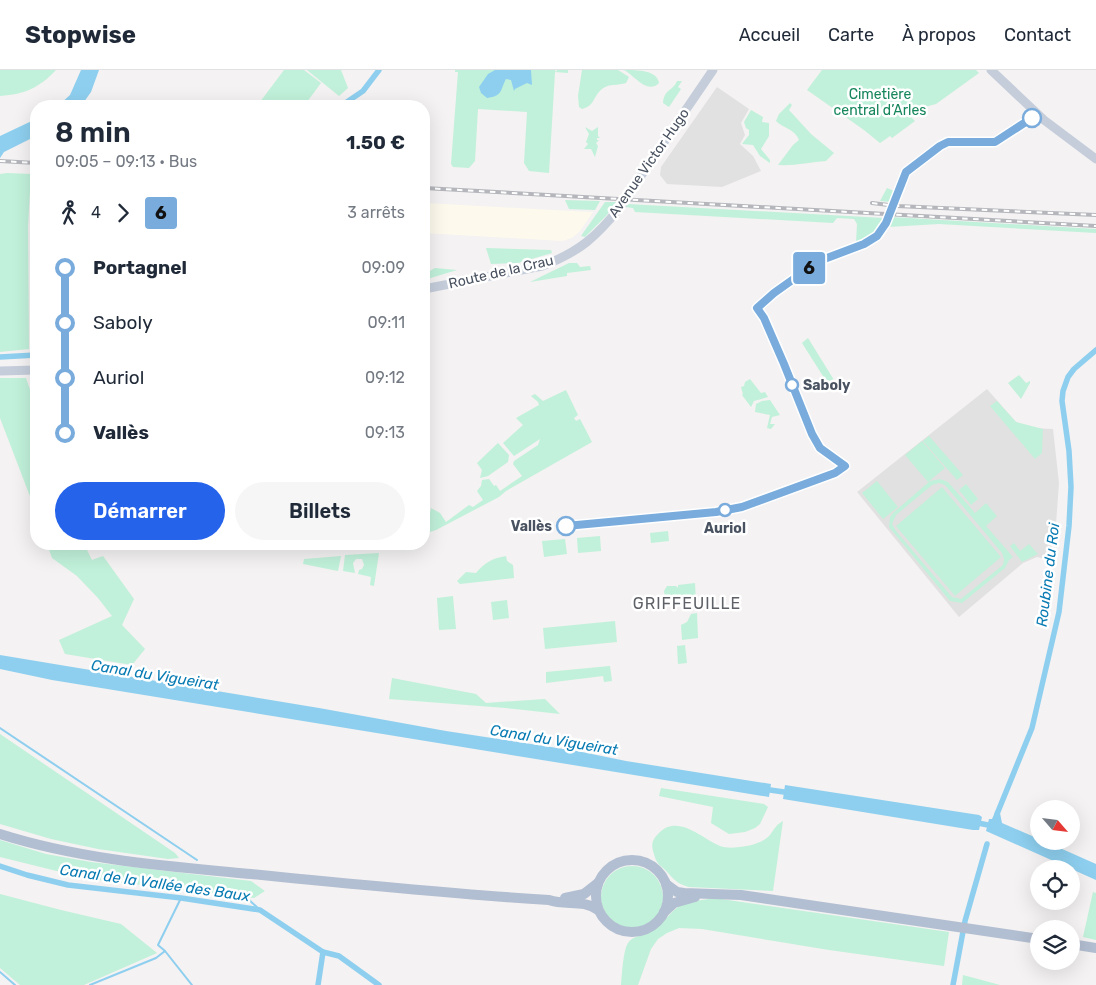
<!DOCTYPE html>
<html lang="fr">
<meta charset="utf-8">
<style>
:root{--surface:#fff;--page:#f6f6f7;--text:#1f2937;--muted:#747a83;--line:#e0e1e3;--accent:#2563eb}
body{margin:0;font-family:Rubik,sans-serif;background:var(--page);color:var(--text);height:100vh;display:flex;flex-direction:column;font-size:19px;white-space:nowrap}
*{box-sizing:border-box;margin:0}
p{font-size:16px;color:var(--muted)}
.icon{flex:none;width:28px;height:28px;fill:none;stroke:currentColor;stroke-width:2;stroke-linecap:round;stroke-linejoin:round}
.map{position:relative;flex:1;overflow:hidden}
.panel{position:absolute;left:30px;top:30px;width:400px;height:450px;display:flex;flex-direction:column;background:var(--surface);border-radius:20px;box-shadow:0 5px 20px #0002}
.panel>*{flex:none}
.badge{padding:0 10px;border-radius:4px;font-size:18px;line-height:32px}
.needle{width:32px;rotate:118deg}
.fabs{position:absolute;left:1030px;top:730px;display:grid;gap:10px}
.fabs a{display:grid;place-items:center;width:50px;height:50px;border-radius:50%;background:var(--surface);box-shadow:0 5px 20px #0002;font-size:25px}
.map>.badge{position:absolute;translate:-50% -50%;box-shadow:0 0 0 2px #fff}
.legs{display:flex;align-items:center;gap:8px;height:55px;padding:0 25px;font-size:16px}
.legs p{margin-inline-start:auto}
.headline{display:flex;align-items:center;justify-content:space-between;height:85px;padding:0 25px}
h1{font-size:28px;font-weight:600;line-height:38px}
.primary-button{display:flex;gap:10px;margin-top:auto;padding:10px 25px}
.primary-button a{flex:1;height:58px;border-radius:30px;background:var(--accent);color:#fff;font-size:20px;font-weight:600;line-height:58px;text-align:center}
.primary-button a+a{background:var(--page);color:var(--text)}
ul{padding:0 25px;list-style:none}
li{display:flex;align-items:center;gap:18px;height:55px;font-size:19px}
li i{display:grid;place-items:center;width:8px;height:100%;margin:0 6px;background:currentColor}
li i::after{content:'';width:12px;height:12px;margin:-6px;border:4px solid;border-radius:50%;background:var(--surface)}
li p{margin-inline-start:auto}
li:first-child i{background:linear-gradient(#0000 50%,currentColor 0)}
li:last-child i{background:linear-gradient(currentColor 50%,#0000 0)}
header{display:flex;align-items:center;gap:30px;box-sizing:border-box;height:70px;padding:0 25px;background:var(--surface);border-bottom:1px solid var(--line)}
header strong{font-size:24px}
nav{display:flex;gap:28px;margin-inline-start:auto;font-size:18px}
.map>svg:first-child{display:block}
</style>
<header>
<strong>Stopwise</strong>
<nav><a>Accueil</a><a>Carte</a><a>À propos</a><a>Contact</a></nav>
</header>
<div class="map">
<svg width="1096" height="915" viewBox="0 0 1096 915">
<rect width="100%" height="100%" fill="#f4f2f2"/>
<polygon fill="#fdfaed" points="424,133 571,141 593,142 580,161 572,168 562,171 424,163"/>
<g fill="#e2e1e1">
<polygon points="717,17 749,39 741,53 745,65 740,74 753,86 761,101 722,117 667,114 660,105 661,97"/>
<polygon points="987,319 1016,352 1031,358 1053,359 1059,413 1056,454 1049,490 1037,487 1023,493 959,547 857,422"/>
</g>
<g fill="#c1f1da" fill-rule="evenodd">
<path d="M0,0H56C39,18 25,24 0,26Z"/>
<polygon points="284,0 304,0 321,13 304,36 257,36"/>
<polygon points="307,0 341,0 348,18 339,26"/>
<polygon points="455,0 555,0 556,2 557,0 568,0 568,3 555,2 549,103 529,101 524,93 527,42 478,39 475,91 469,98 453,97 451,94 458,2 455,2"/>
<path d="M582,0H618L629,7L626,13C618,16 609,13 602,19C593,26 595,36 582,39L579,37L578,26Z"/>
<path d="M624,0C638,0 657,0 659,13C647,25 634,5 624,0Z"/>
<polygon points="822,0 976,0 979,3 936,34 921,38 910,46 915,51 892,68 890,66 880,73 864,60 807,20"/>
<path d="M677,11H682L678,17L681,19L669,37L663,33C664,19 673,21 677,11Z"/>
<path d="M790,33L792,35L789,40L811,64L834,83L826,91C810,92 795,96 778,95L793,75L799,70C795,59 783,58 776,51L779,44Z"/>
<polygon points="751,40 763,47 762,52 769,53 769,66 761,79 770,90 770,93 760,86 753,75 742,74 749,65 749,60 746,58 744,52"/>
<polygon points="585,57 592,61 598,57 598,66 600,68 597,68 597,70 599,70 596,73 598,76 595,87 591,79 584,79 588,74 586,72 589,64"/>
<polygon points="7,103 31,104 28,156 29,279 0,282 0,104"/>
<polygon points="887,118 894,121 891,132 880,131"/>
<polygon points="565,130 600,131 595,140 569,139"/>
<polygon points="605,132 616,132 607,145 585,167 581,166"/>
<path d="M627,134L884,148C880,162 869,169 856,173L857,154L854,149L837,148L833,153L635,142L633,138L625,137Z"/>
<polygon points="892,147 1096,159 1096,163 939,154 888,157"/>
<polygon points="486,178 551,180 552,183 518,193 491,194"/>
<polygon points="569,193 577,193 580,197 590,196 591,200 567,203 567,206 530,212"/>
<polygon points="424,198 426,203 435,198 457,200 424,210"/>
<polygon points="808,268 834,310 828,314 802,273"/>
<polygon points="1019,305 1026,313 1030,311 1030,313 1021,329 1008,313"/>
<polygon points="0,308 26,308 36,337 36,442 0,348"/>
<polygon points="750,309 761,323 765,322 768,327 754,331 751,337 742,325 743,324 741,317 744,316 745,312"/>
<polygon points="566,320 578,345 574,348 576,351 580,349 592,372 506,421 499,427 436,460 424,464 424,458 427,456 431,438 440,443 446,452 469,435 473,437 483,430 477,421 481,416 482,410 489,409 494,416 496,415 500,421 522,406 513,394 514,391 538,375 540,369 514,386 503,373 523,355 516,348 539,335 538,332 531,326 535,324 543,331"/>
<polygon points="770,330 780,345 772,347 770,354 775,354 771,359 767,358 770,345 755,342 756,334 762,331"/>
<polygon points="997,331 1016,352 1043,359 1042,383 1035,389 990,336"/>
<polygon points="929,366 963,405 957,410 923,371"/>
<polygon points="922,371 945,398 928,412 905,385"/>
<polygon points="498,373 509,385 508,392 488,406 480,408 482,400 477,393"/>
<path d="M940,409L948,412L975,443L986,433L997,446L986,456L1013,487L1009,490L1005,498L962,533L950,531L889,457L890,447L893,443L930,411ZM939,413L945,415L1002,483L1004,489L1003,495L961,529L952,527L896,461L892,454L896,445L932,415Z"/>
<polygon points="877,411 898,437 883,449 862,423"/>
<polygon points="966,414 978,429 971,435 959,420"/>
<polygon points="942,417 1001,487 955,526 896,456"/>
<polygon points="668,461 669,471 651,473 650,463"/>
<polygon points="600,466 601,481 578,483 577,468"/>
<polygon points="565,469 567,484 544,487 542,471"/>
<polygon points="1014,473 1020,481 1029,474 1038,484 1022,492 1010,476"/>
<polygon points="47,474 84,474 92,490 103,486 134,529 122,555 145,579 132,595 65,584 59,570 112,546 98,528 77,506 52,488"/>
<polygon points="379,483 374,516 370,515 371,507 358,504 359,500 362,499 364,495 362,489 356,489 353,493 355,503 343,501 345,485"/>
<polygon points="341,486 338,501 303,494 304,489"/>
<path d="M506,486L507,491L513,495L514,508L460,514L457,511L466,502L476,503C484,493 493,488 506,486Z"/>
<path d="M695,513L696,532H689C687,528 684,524 679,525V528H665L664,521L667,516H676L678,518V515Z"/>
<polygon points="453,526 456,559 439,560 437,528"/>
<polygon points="507,530 509,548 493,550 491,532"/>
<polygon points="697,543 698,568 682,570 681,555 687,552 691,544"/>
<polygon points="615,551 617,572 545,579 543,558"/>
<polygon points="685,575 687,593 678,594 677,576"/>
<polygon points="610,596 612,611 604,612 603,606 546,613 546,602"/>
<polygon points="392,608 476,624 486,633 545,629 560,644 506,638 389,629"/>
<polygon points="0,664 175,783 179,788 168,789 98,779 51,769 0,754"/>
<polygon points="661,718 764,734 768,737 760,754 755,758 745,762 729,764 711,753 713,737 659,726"/>
<path d="M783,751L773,821L689,817C674,813 672,806 662,797C656,793 655,787 653,781C651,773 653,769 658,764C677,743 701,768 720,776C725,778 733,778 739,777C749,776 763,773 770,765C775,758 776,755 783,751Z"/>
<polygon points="0,770 46,784 91,792 251,811 265,821 254,828 89,809 0,787"/>
<circle cx="632" cy="827" r="31"/>
<polygon points="1093,822 1096,823 1096,870 1083,867"/>
<polygon points="0,824 61,840 121,854 157,883 84,915 20,915 0,898"/>
<path d="M708,829H721L769,836L949,862L944,896L829,880L702,859L679,858L667,863L658,869L651,879L638,915H621C622,905 623,881 628,873C633,865 644,866 652,861C663,855 668,844 678,837C687,831 697,831 708,829Z"/>
<polygon points="963,905 1000,915 962,915"/>
</g>
<g fill="#8ecfef">
<polygon points="81,0 99,0 91,22 81,36 58,36 70,25"/>
<path d="M495,0H531L532,15L527,13L515,19L514,21L511,10L506,9C500,20 503,26 487,28L481,23L479,17L488,4Z"/>
<polygon points="36,49 36,66 4,82 0,88 0,66"/>
<polygon points="0,585 319,638 446,661 577,681 626,691 771,714 769,727 52,610 0,599"/>
<polygon points="785,715 979,745 982,747 979,760 973,760 783,729"/>
<polygon points="999,738 1002,753 1039,769 1039,771 1044,771 1096,794 1096,810 986,761 989,749 992,749 996,740"/>
</g>
<g fill="none" stroke-linecap="round" stroke-linejoin="round">
<g stroke="#8ecfef" stroke-width="2">
<polyline points="0,658 197,790"/>
<polyline points="181,828 158,875 165,881 192,915"/>
<polyline points="247,828 260,840"/>
<polyline points="0,902 15,915"/>
<polyline points="90,915 156,888 165,881"/>
</g>
<g stroke="#8ecfef" stroke-width="5.5">
<polyline points="341,36 363,21 379,0"/>
<polyline points="0,287 36,285"/>
<polyline points="763,719 791,723"/>
<polyline points="997,744 1032,658 1059,542 1069,456 1071,417 1069,381 1062,331 1063,321 1068,307 1074,299 1096,280"/>
<polyline points="973,752 993,756"/>
<polyline points="0,796 27,805 68,815 181,828 260,840 323,882 318,915"/>
<polyline points="323,882 339,886 379,915"/>
<polyline points="953,915 965,851 987,774"/>
</g>
<g stroke="#c5cddb" stroke-width="9">
<polyline points="991,0 1044,50 1096,89"/>
<polyline points="636,113 713,0"/>
<path d="M424,219L542,196C580,182 597,166 622,135"/>
<polyline points="0,301 36,300"/>
</g>
<g stroke="#b2bed1" stroke-width="10">
<path d="M0,764C82,790 166,796 251,804C350,814 450,824 549,830C566,836 583,829 598,840"/>
<circle cx="632" cy="826" r="36"/>
<polyline points="666,814 677,822 684,823 741,825 1039,869"/>
<polyline points="565,828 584,824 598,813"/>
<polyline points="664,842 674,833 695,827"/>
<polyline points="1071,874 1096,878"/>
</g>
<defs>
<g id="rail">
<polyline points="0,91 36,93"/>
<polyline points="424,118 1096,156"/>
<polyline points="872,133 897,136 1096,145"/>
</g>
</defs>
<use href="#rail" stroke="#b4b6bc" stroke-width="4"/>
<use href="#rail" stroke="#fff" stroke-width="2" stroke-dasharray="5.5" stroke-linecap="butt"/>
<polyline stroke="#c5cddb" stroke-width="9" points="622,135 636,113"/>
</g>
<g fill="none" stroke-linecap="round" stroke-linejoin="round">
<defs>
<polyline id="line-1" points="566,456 716,442 742,437 835,403 845,396 820,378 812,364 784,294 764,248 757,238 774,223 819,191 864,174 877,166 886,153 906,102 940,76 948,72 995,72 1032,48"/>
</defs>
<use href="#line-1" stroke="#fff" stroke-width="11"/>
<use href="#line-1" stroke="#79acdc" stroke-width="8"/>
</g>
<g fill="#fff" stroke="#79acdc" stroke-width="2.5">
<circle cx="1032" cy="48" r="9"/>
<circle cx="792" cy="315" r="6"/>
<circle cx="725" cy="440" r="6"/>
<circle cx="566" cy="456" r="9"/>
</g>
<g text-anchor="middle" dominant-baseline="central" stroke-width="5" stroke-linejoin="round" paint-order="stroke">
<g font-size="14" fill="#16865c" stroke="#fff">
<text x="880" y="24">Cimetière<tspan x="880" dy="16">central d’Arles</tspan></text>
</g>
<g font-size="14" fill="#495260" stroke="#fff">
<text transform="translate(649 93) rotate(-55)">Avenue Victor Hugo</text>
<text transform="translate(501 202) rotate(-13)">Route de la Crau</text>
</g>
<g font-size="14" font-weight="bold" fill="#495260" stroke="#fff" text-anchor="start">
<text x="803" y="315">Saboly</text>
<text x="552" y="456" text-anchor="end">Vallès</text>
<text x="725" y="458" text-anchor="middle">Auriol</text>
</g>
<g font-size="15" font-style="italic" fill="#097bb3" stroke="#fff">
<text transform="translate(1048 505) rotate(-83)">Roubine du Roi</text>
<text transform="translate(155 605) rotate(9)">Canal du Vigueirat</text>
<text transform="translate(554 670) rotate(9)">Canal du Vigueirat</text>
<text transform="translate(155 813) rotate(8)">Canal de la Vallée des Baux</text>
</g>
<g font-size="16" letter-spacing="1" fill="#5e6167" stroke="#fff">
<text x="687" y="533">GRIFFEUILLE</text>
</g>
</g>
</svg>
<div class="fabs">
<a><svg class="needle" viewBox="-14 -14 28 28"><path d="M0-13l5 13h-10z" fill="#e53935"/><path d="M0 13l5-13h-10z" fill="#747a83"/></svg></a>
<a><svg class="icon" aria-label="locate" viewBox="0 0 24 24"><circle cx="12" cy="12" r="6"/><path d="M12 2v4M12 18v4M2 12h4M18 12h4"/></svg></a>
<a><svg class="icon" aria-label="layers" viewBox="0 0 24 24"><path d="M12 4l9 5-9 5-9-5zM3 14l9 5 9-5"/></svg></a>
</div>
<b class="badge" style="left:809px;top:198px;background:#79acdc;color:#111">6</b>
<section class="panel">
<div class="headline"><div><h1>8 min</h1><p>09:05 – 09:13 · Bus</p></div><b>1.50 €</b></div>
<div class="legs"><svg class="icon" aria-label="walk" viewBox="0 0 24 24"><circle cx="13" cy="4" r="2"/><path d="M13 8l-2 6 4 7M11 14l-3 7M7 12l3-4h3l4 4"/></svg>4<svg class="icon" aria-label="forward" viewBox="0 0 24 24"><path d="M9 5l7 7-7 7"/></svg><b class="badge" style="background:#79acdc;color:#111">6</b><p>3 arrêts</p></div>
<ul>
<li><i style="color:#79acdc"></i><b>Portagnel</b><p>09:09</p></li>
<li><i style="color:#79acdc"></i><span>Saboly</span><p>09:11</p></li>
<li><i style="color:#79acdc"></i><span>Auriol</span><p>09:12</p></li>
<li><i style="color:#79acdc"></i><b>Vallès</b><p>09:13</p></li>
</ul>
<div class="primary-button"><a>Démarrer</a><a>Billets</a></div>
</section>
</div>
